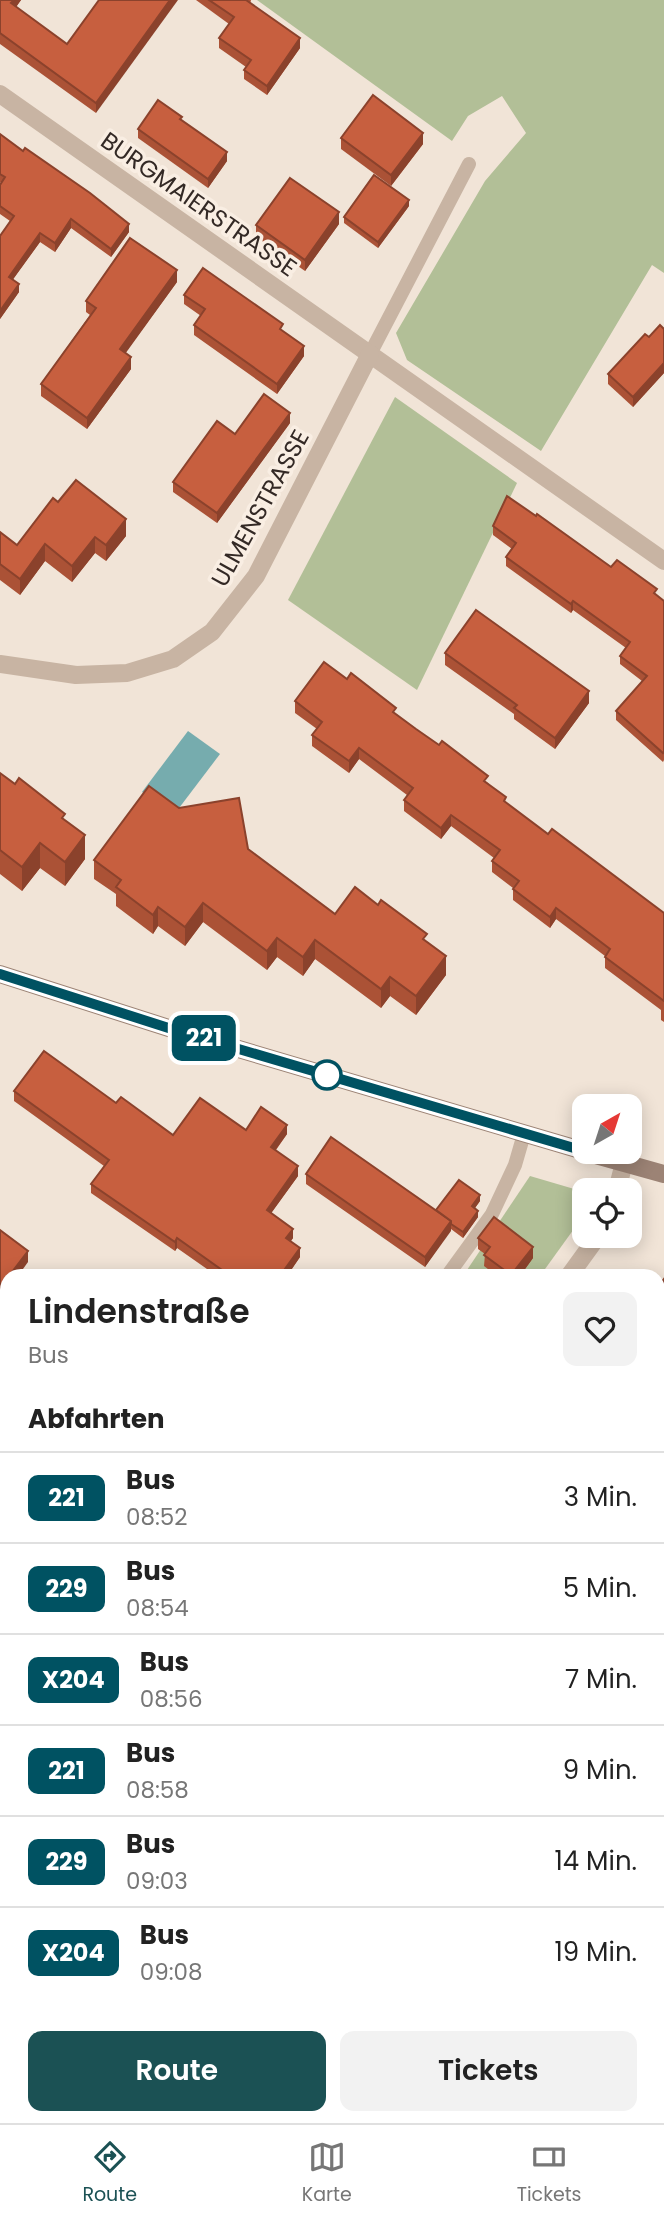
<!DOCTYPE html>
<html lang="de">
<meta charset="utf-8">
<style>
:root{--surface:#fff;--page:#f2f2f2;--text:#222;--muted:#767676;--line:#e0e0e0;--accent:#1b5154}
body{margin:0;font-family:Poppins,sans-serif;background:var(--page);color:var(--text);height:100vh;display:flex;flex-direction:column;font-size:26px;white-space:nowrap}
*{box-sizing:border-box;margin:0}
p{font-size:23px;color:var(--muted)}
.icon{flex:none;width:38px;height:38px;fill:none;stroke:currentColor;stroke-width:2;stroke-linecap:round;stroke-linejoin:round}
.map{position:relative;flex:1;overflow:hidden}
.panel{position:absolute;left:0px;top:1269px;width:665px;height:856px;display:flex;flex-direction:column;background:var(--surface);border-radius:21px 21px 0 0;box-shadow:0 4px 18px #0003}
.panel>*{flex:none}
.badge{padding:0 14px;border-radius:10px;font-size:24px;line-height:46px}
.needle{width:46px;rotate:39deg}
.buttons{position:absolute;left:572px;top:1094px;display:grid;gap:14px}
.buttons a{display:grid;place-items:center;width:70px;height:70px;border-radius:14px;background:var(--surface);box-shadow:0 4px 18px #0003;font-size:35px}
.map>.badge{position:absolute;translate:-50% -50%;box-shadow:0 0 0 4px #fff}
h2{padding:0 28px;font-size:26px;line-height:63px}
.round{display:grid;place-items:center;flex:none;width:74px;height:74px;border-radius:14px;background:var(--page)}
.headline{display:flex;align-items:center;justify-content:space-between;height:119px;padding:0 28px}
h1{font-size:33px;font-weight:600;line-height:52px}
.action{display:flex;gap:14px;margin-top:auto;padding:14px 28px}
.action a{flex:1;height:80px;border-radius:14px;background:var(--accent);color:#fff;font-size:28px;font-weight:600;line-height:80px;text-align:center}
.action a+a{background:var(--page);color:var(--text)}
ul{padding:0;list-style:none}
li{display:flex;align-items:center;gap:21px;height:91px;padding:0 28px;border-top:2px solid var(--line)}
li div{flex:1}
li b{display:block;font-size:26px}
li em{font-style:normal}
li .badge{min-width:77px;font-weight:700;text-align:center}
.tab-bar{display:flex;justify-content:space-around;align-items:center;height:98px;border-top:2px solid var(--line);background:var(--surface);font-size:19px;color:var(--muted)}
.tab-bar a{display:grid;justify-items:center;gap:4px}
.tab-bar .active{color:var(--accent)}
.map>svg:first-child{display:block}
</style>
<div class="map">
<svg width="664" height="2123" viewBox="0 0 664 2123">
<rect width="100%" height="100%" fill="#f1e4d7"/>
<g fill="#b2bf97">
<polygon points="257,0 664,0 664,273 652,265 541,451 407,360 396,333 485,181 526,133 502,96 468,116 452,141"/>
<polygon points="395,397 517,483 417,690 288,600"/>
<polygon points="530,1176 581,1191 584,1196 584,1215 540,1276 463,1276"/>
<polygon points="7,1879 7,1998 0,2007 0,1889"/>
</g>
<polygon fill="#76acae" points="188,731 220,754 173,816 142,792"/>
<g fill="none" stroke-linecap="round" stroke-linejoin="round">
<g stroke="#c8b4a3" stroke-width="14">
<polyline points="370,354 469,164"/>
<polyline points="447,1276 492,1214 515,1165 524,1134"/>
</g>
<g stroke="#c8b4a3" stroke-width="18">
<polyline points="0,94 664,561"/>
<polyline points="0,664 76,675 127,673 173,659 212,632 256,576 370,354"/>
<polyline points="617,1190 624,1163"/>
<polyline points="569,1276 598,1236"/>
<polyline points="0,1397 7,1402"/>
<polyline points="658,1487 664,1491"/>
<polyline points="0,1764 7,1769"/>
<polyline points="658,2025 664,2029"/>
<polyline points="0,2041 7,2032"/>
</g>
<g stroke="#9c8375" stroke-width="18">
<polyline points="0,974 181,1032 584,1151"/>
<polyline points="585,1152 664,1174"/>
</g>
</g>
<g fill="#ab5236">
<polygon points="0,0 21,0 16,7 67,44 99,0 96,113 0,44"/>
<polygon points="196,0 251,0 250,4 300,48 267,95 244,79 244,70 246,67 219,48 219,38 229,24"/>
<polygon points="182,121 227,161 208,188 138,138 138,129"/>
<polygon points="0,134 129,232 111,257 71,228 55,252 40,242 13,279 19,292 0,319 10,221 0,214 0,185 1,183 0,182"/>
<polygon points="341,138 423,144 391,186 341,149"/>
<polygon points="409,206 378,248 344,223 344,217"/>
<polygon points="339,224 305,271 256,237 256,225"/>
<polygon points="177,282 125,353 131,369 87,429 41,396 41,384 90,315 86,312 86,301"/>
<polygon points="184,295 304,356 277,394 194,335 194,325 201,316 184,304"/>
<polygon points="664,329 664,373 633,407 608,384 608,374 649,337"/>
<polygon points="290,423 217,523 173,492 173,482 235,434"/>
<polygon points="58,502 126,536 106,561 95,553 72,582 45,561 20,595 0,580 0,532 17,545"/>
<polygon points="493,526 611,567 664,601 664,760 663,762 616,720 616,711 642,681 620,664 620,656 626,648 573,610 571,613 506,566 506,557 512,549 493,535"/>
<polygon points="445,653 589,703 555,749 514,719 514,714 445,665"/>
<polygon points="295,701 396,714 488,783 506,803 548,834 664,913 664,1022 661,1020 661,1010 605,968 605,956 556,919 550,928 513,900 513,888 492,872 492,861 494,858 451,826 441,839 404,811 404,800 407,795 359,759 349,773 312,746 312,735 317,729 295,713"/>
<polygon points="0,773 65,820 85,859 65,886 40,868 22,891 0,874"/>
<polygon points="179,808 248,849 335,914 427,942 446,975 416,1015 390,996 381,1008 315,959 303,976 277,957 267,970 203,922 185,946 158,926 153,934 116,906 116,894 94,879 94,860"/>
<polygon points="14,1091 116,1103 173,1135 246,1130 287,1134 276,1150 298,1176 271,1213 293,1238 291,1241 300,1257 287,1276 217,1276 177,1248 175,1251 91,1193 91,1184 104,1166 14,1101"/>
<polygon points="306,1174 436,1210 480,1201 475,1208 478,1217 463,1238 451,1229 425,1267 306,1184"/>
<polygon points="478,1238 533,1258 520,1276 497,1276 484,1266 485,1254 478,1249"/>
<polygon points="658,1384 664,1389 664,1439 658,1435"/>
<polygon points="0,1421 7,1426 7,1519 0,1514"/>
<polygon points="658,1530 664,1535 664,1599 658,1595"/>
<polygon points="658,1784 664,1788 664,1863 658,1857"/>
<polygon points="7,1822 7,1850 4,1848 0,1854"/>
<polygon points="664,1888 664,1944 658,1940 658,1896"/>
<polygon points="505,2118 613,2118 609,2123 512,2123"/>
</g>
<g fill="#8b422c">
<polygon points="14,0 21,0 11,14 11,3"/>
<polygon points="170,0 178,0 96,113 96,103"/>
<polygon points="300,38 300,48 267,95 267,86"/>
<polygon points="423,133 423,144 391,186 391,175"/>
<polygon points="227,152 227,161 208,188 208,179"/>
<polygon points="409,200 409,206 378,248 378,242"/>
<polygon points="339,212 339,224 305,271 305,260"/>
<polygon points="71,219 71,228 55,252 55,243"/>
<polygon points="129,224 129,232 111,257 111,249"/>
<polygon points="40,233 40,242 9,285 9,277"/>
<polygon points="177,270 177,282 120,361 120,349"/>
<polygon points="19,284 19,292 0,319 0,311"/>
<polygon points="304,346 304,356 277,394 277,384"/>
<polygon points="131,357 131,369 87,429 87,418"/>
<polygon points="664,363 664,373 633,407 633,397"/>
<polygon points="290,413 290,423 217,523 217,513"/>
<polygon points="126,519 126,536 106,561 106,545"/>
<polygon points="95,537 95,553 72,582 72,566"/>
<polygon points="45,544 45,561 20,595 20,579"/>
<polygon points="573,601 573,610 571,613 571,604"/>
<polygon points="589,691 589,703 555,749 555,738"/>
<polygon points="359,748 359,759 349,773 349,761"/>
<polygon points="451,815 451,826 441,839 441,828"/>
<polygon points="85,835 85,859 65,886 65,862"/>
<polygon points="40,843 40,868 22,891 22,867"/>
<polygon points="203,903 203,922 185,946 185,927"/>
<polygon points="158,907 158,926 153,934 153,915"/>
<polygon points="556,908 556,919 550,928 550,917"/>
<polygon points="277,938 277,957 267,970 267,951"/>
<polygon points="315,940 315,959 303,976 303,957"/>
<polygon points="446,956 446,975 416,1015 416,996"/>
<polygon points="390,977 390,996 381,1008 381,989"/>
<polygon points="287,1125 287,1134 271,1156 271,1147"/>
<polygon points="298,1166 298,1176 267,1219 267,1210"/>
<polygon points="480,1195 480,1201 472,1212 472,1206"/>
<polygon points="478,1211 478,1217 463,1238 463,1232"/>
<polygon points="451,1221 451,1231 425,1267 425,1257"/>
<polygon points="293,1229 293,1238 286,1247 286,1238"/>
<polygon points="177,1238 177,1248 175,1251 175,1242"/>
<polygon points="533,1247 533,1258 520,1276 511,1276"/>
<polygon points="300,1248 300,1257 287,1276 282,1276 282,1273"/>
<polygon points="28,1251 28,1262 18,1276 9,1276"/>
<polygon points="7,1279 7,1291 0,1300 0,1289"/>
<polygon points="664,1352 664,1358 658,1366 658,1360"/>
<polygon points="7,1619 7,1628 1,1636 1,1627"/>
<polygon points="4,1838 4,1848 0,1854 0,1844"/>
<polygon points="606,2118 613,2118 609,2123 601,2123"/>
</g>
<g fill="#c75f3f" stroke="#8b422c" stroke-width="2">
<polygon points="0,0 14,0 11,3 67,44 99,0 170,0 96,103 0,33"/>
<polygon points="209,0 246,0 300,38 267,86 244,70 251,60 219,38 234,17"/>
<polygon points="373,95 423,133 391,175 341,138"/>
<polygon points="158,100 182,117 180,119 227,152 208,179 138,129"/>
<polygon points="0,134 23,151 25,148 90,193 129,224 111,249 71,219 55,243 40,233 9,277 19,284 0,311 0,236 14,216 0,206 0,185 5,177 0,174"/>
<polygon points="374,175 409,200 378,242 344,217"/>
<polygon points="290,178 339,212 305,260 256,225"/>
<polygon points="130,238 177,270 120,349 131,357 87,418 41,384 96,308 86,301"/>
<polygon points="203,268 283,324 280,329 304,346 277,384 194,325 205,309 184,295"/>
<polygon points="660,325 664,329 664,363 633,397 608,374 645,334 649,337"/>
<polygon points="264,394 290,413 217,513 173,482 217,421 235,434"/>
<polygon points="76,480 126,519 106,545 95,537 72,566 45,544 20,579 0,564 0,532 17,545 53,498 58,502"/>
<polygon points="507,496 536,516 537,514 611,567 617,560 657,589 654,593 664,601 664,752 663,753 616,711 647,676 620,656 630,642 573,601 571,604 506,557 516,543 493,526"/>
<polygon points="476,610 589,691 555,738 514,708 517,705 445,653"/>
<polygon points="324,662 347,679 351,673 396,708 393,712 416,729 439,745 442,741 488,776 484,781 506,797 504,801 548,834 552,829 664,913 664,1001 605,957 610,949 556,908 550,917 513,889 519,881 492,861 500,850 451,815 441,828 404,800 413,788 359,748 349,761 312,735 322,722 295,701"/>
<polygon points="0,773 15,784 19,778 65,814 62,818 85,835 65,862 40,843 22,867 0,850"/>
<polygon points="149,786 179,808 239,798 248,849 335,914 355,887 378,905 381,900 427,934 423,939 446,956 416,996 390,977 381,989 315,940 303,957 277,938 267,951 203,903 185,927 158,907 153,915 116,887 121,880 94,860"/>
<polygon points="44,1051 116,1103 121,1097 173,1135 200,1098 246,1130 261,1107 287,1125 271,1147 298,1166 267,1210 293,1229 286,1238 300,1248 282,1273 286,1276 229,1276 229,1275 177,1238 175,1242 91,1184 109,1160 14,1091"/>
<polygon points="331,1137 451,1221 425,1257 306,1174"/>
<polygon points="459,1180 480,1195 472,1206 478,1211 463,1232 451,1224 451,1221 436,1210"/>
<polygon points="494,1217 533,1247 511,1275 484,1255 490,1247 478,1238"/>
<polygon points="0,1230 28,1251 9,1276 7,1276 7,1279 0,1289"/>
<polygon points="664,1279 664,1352 658,1360 658,1287"/>
<polygon points="658,1384 664,1389 664,1433 658,1429"/>
<polygon points="0,1421 7,1426 7,1510 0,1505"/>
<polygon points="658,1530 664,1535 664,1592 658,1588"/>
<polygon points="0,1559 7,1565 7,1619 1,1627"/>
<polygon points="658,1784 664,1788 664,1856 658,1851"/>
<polygon points="0,1816 7,1822 7,1840 4,1838 0,1844"/>
<polygon points="664,1888 664,1938 658,1933 658,1896"/>
<polygon points="32,2118 96,2118 103,2123 28,2123"/>
<polygon points="246,2118 259,2118 266,2123 242,2123"/>
<polygon points="518,2118 606,2118 601,2123 525,2123"/>
</g>
<g fill="none" stroke-linecap="round" stroke-linejoin="round">
<defs>
<polyline id="line" points="0,974 181,1032 584,1151"/>
</defs>
<use href="#line" stroke="#fff" stroke-width="16"/>
<use href="#line" stroke="#005262" stroke-width="10"/>
</g>
<circle fill="#fff" stroke="#005262" stroke-width="3.5" cx="327" cy="1075" r="14"/>
<g text-anchor="middle" dominant-baseline="central" stroke-width="7" stroke-linejoin="round" paint-order="stroke">
<g font-size="24" fill="#332925" stroke="#f9eee3">
<text transform="translate(199 204) rotate(35)">BURGMAIERSTRASSE</text>
<text transform="translate(260 508) rotate(-61)">ULMENSTRASSE</text>
</g>
</g>
</svg>
<div class="buttons">
<a><svg class="needle" viewBox="-14 -14 28 28"><path d="M0-13l5 13h-10z" fill="#e53935"/><path d="M0 13l5-13h-10z" fill="#767676"/></svg></a>
<a><svg class="icon" aria-label="locate" viewBox="0 0 24 24"><circle cx="12" cy="12" r="6"/><path d="M12 2v4M12 18v4M2 12h4M18 12h4"/></svg></a>
</div>
<b class="badge" style="left:204px;top:1038px;background:#005262;color:#fff">221</b>
<section class="panel">
<div class="headline"><div><h1>Lindenstraße</h1><p>Bus</p></div><a class="round"><svg class="icon" aria-label="heart" viewBox="0 0 24 24"><path d="M12 20l-8-8c-3-5 5-10 8-4 3-6 11-1 8 4z"/></svg></a></div>
<h2>Abfahrten</h2>
<ul>
<li><span class="badge" style="background:#005262;color:#fff">221</span><div><b>Bus</b><p>08:52</p></div><em>3 Min.</em></li>
<li><span class="badge" style="background:#005262;color:#fff">229</span><div><b>Bus</b><p>08:54</p></div><em>5 Min.</em></li>
<li><span class="badge" style="background:#005262;color:#fff">X204</span><div><b>Bus</b><p>08:56</p></div><em>7 Min.</em></li>
<li><span class="badge" style="background:#005262;color:#fff">221</span><div><b>Bus</b><p>08:58</p></div><em>9 Min.</em></li>
<li><span class="badge" style="background:#005262;color:#fff">229</span><div><b>Bus</b><p>09:03</p></div><em>14 Min.</em></li>
<li><span class="badge" style="background:#005262;color:#fff">X204</span><div><b>Bus</b><p>09:08</p></div><em>19 Min.</em></li>
</ul>
<div class="action"><a>Route</a><a>Tickets</a></div>
</section>
</div>
<nav class="tab-bar">
<a class="active"><svg class="icon" aria-label="directions" viewBox="0 0 24 24"><path d="M12 3l9 9-9 9-9-9zM9 14v-3h6M13 9l2 2-2 2"/></svg>Route</a>
<a><svg class="icon" aria-label="map" viewBox="0 0 24 24"><path d="M3 6l6-2 6 2 6-2v14l-6 2-6-2-6 2zM9 4v14M15 6v14"/></svg>Karte</a>
<a><svg class="icon" aria-label="tickets" viewBox="0 0 24 24"><path d="M3 7h18v10H3zM15 7v10"/></svg>Tickets</a>
</nav>
